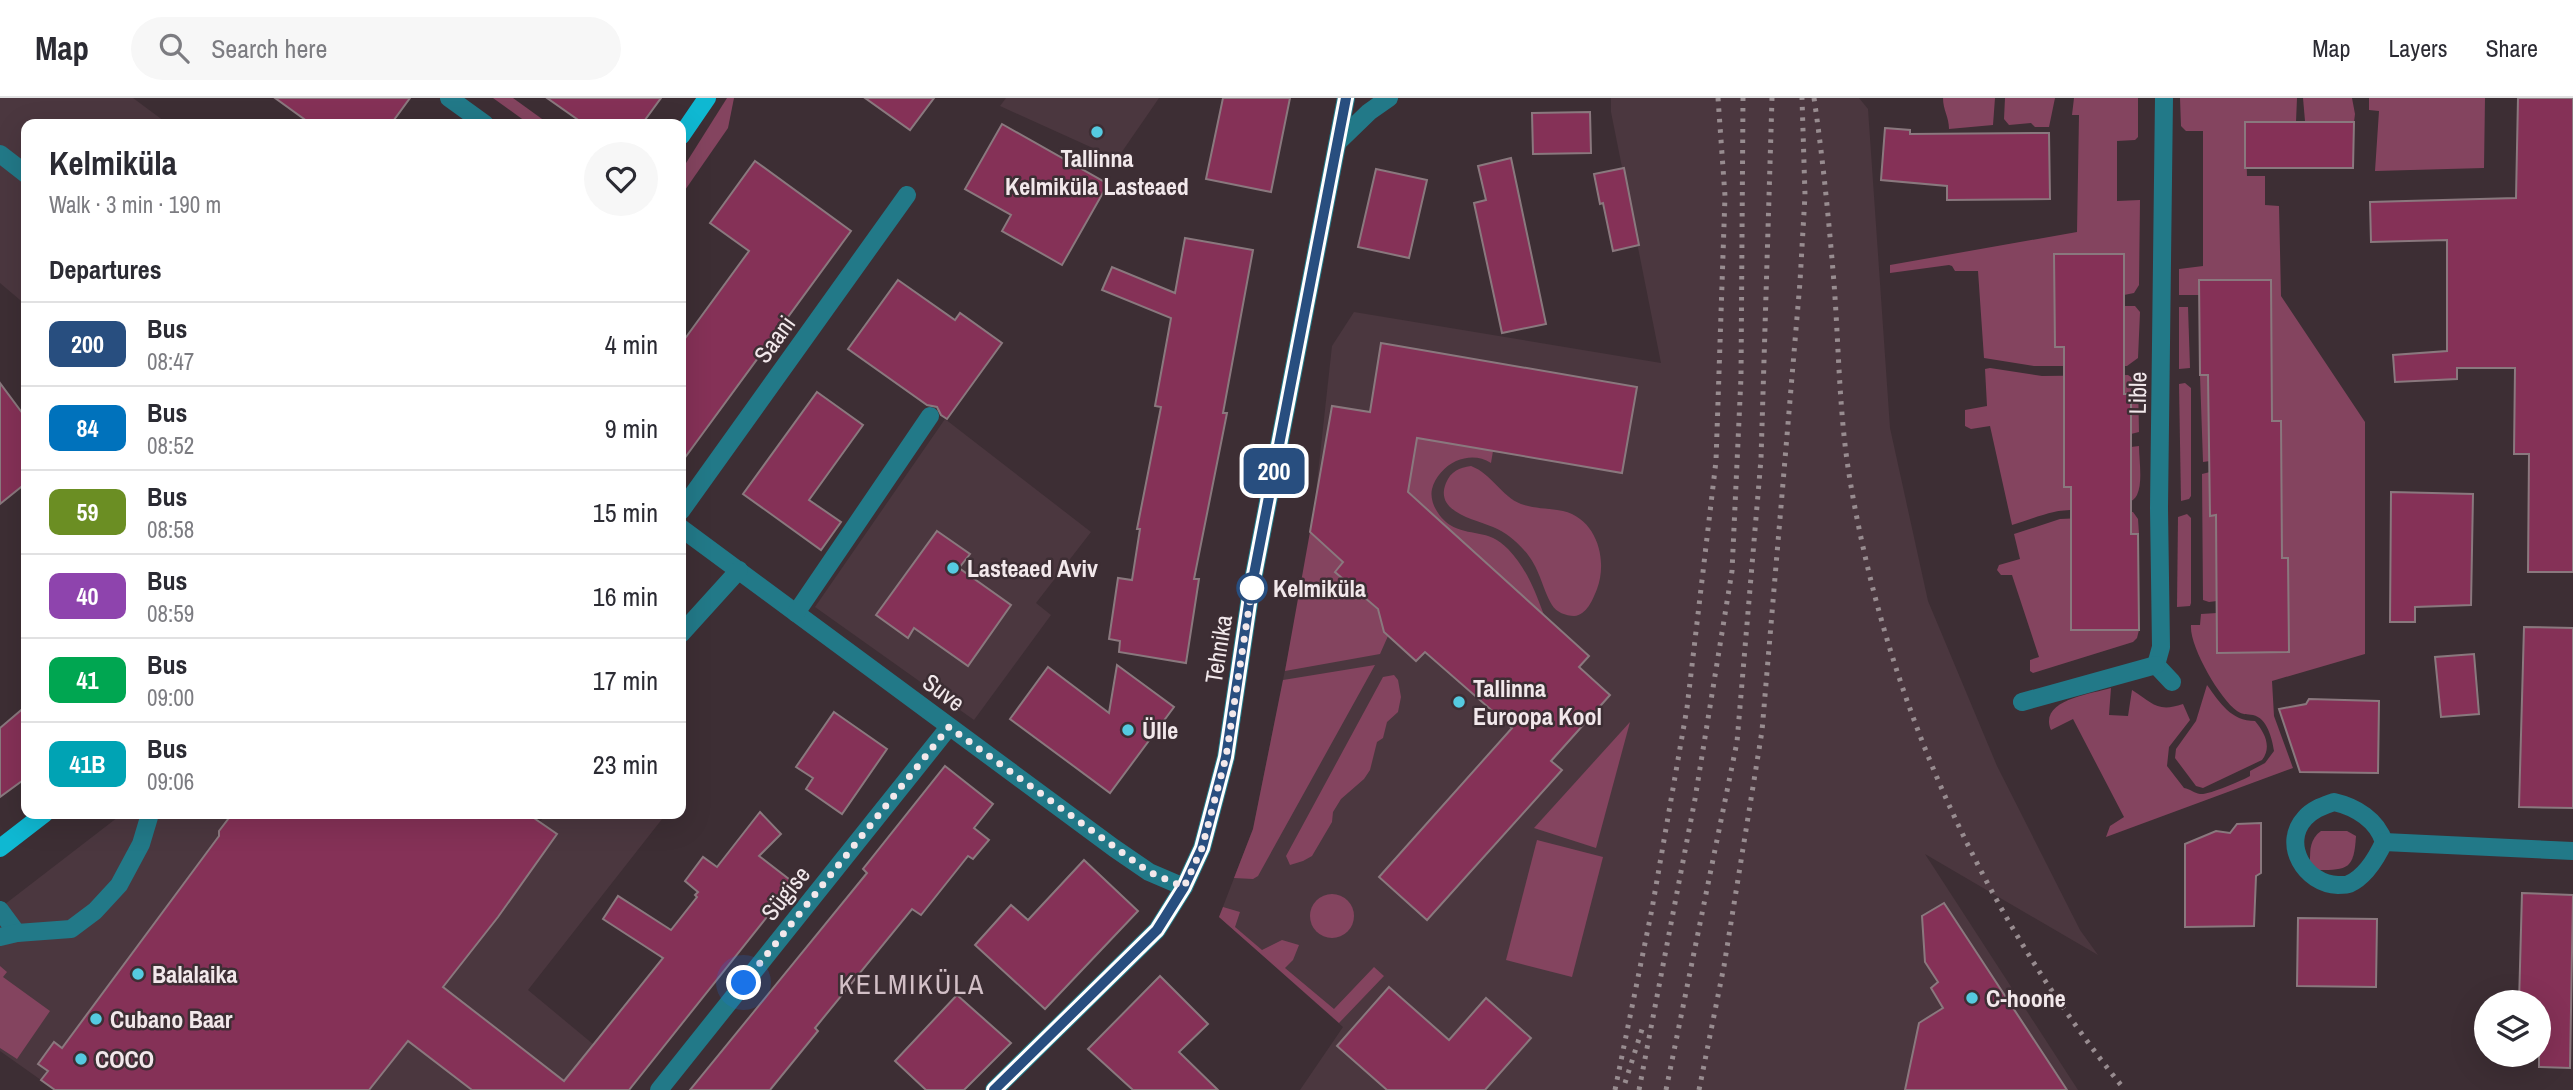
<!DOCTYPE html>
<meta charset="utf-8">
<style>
:root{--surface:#fff;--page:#f7f7f7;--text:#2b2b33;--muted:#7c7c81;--line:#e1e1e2}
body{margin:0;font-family:"Archivo Narrow",sans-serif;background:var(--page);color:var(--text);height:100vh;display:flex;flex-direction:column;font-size:26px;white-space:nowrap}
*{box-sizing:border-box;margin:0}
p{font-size:23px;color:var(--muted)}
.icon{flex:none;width:38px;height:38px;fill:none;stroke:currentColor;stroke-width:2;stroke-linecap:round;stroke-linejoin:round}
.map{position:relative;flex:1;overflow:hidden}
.sheet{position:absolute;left:21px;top:21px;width:665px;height:700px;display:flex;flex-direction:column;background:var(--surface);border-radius:14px;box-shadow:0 7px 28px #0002}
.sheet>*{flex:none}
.badge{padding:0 14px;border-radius:10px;font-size:24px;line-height:46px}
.buttons{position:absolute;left:2474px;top:892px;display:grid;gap:14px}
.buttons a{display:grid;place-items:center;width:77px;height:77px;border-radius:50%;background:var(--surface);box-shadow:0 7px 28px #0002;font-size:35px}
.you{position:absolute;width:35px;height:35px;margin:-18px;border:5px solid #fff;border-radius:50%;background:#1a73e8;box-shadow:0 0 0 10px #1a73e833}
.map>.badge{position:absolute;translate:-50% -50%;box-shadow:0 0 0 4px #fff}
h2{padding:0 28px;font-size:26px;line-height:63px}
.round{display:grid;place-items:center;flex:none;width:74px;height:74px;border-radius:37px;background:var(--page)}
.headline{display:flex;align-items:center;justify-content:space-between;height:119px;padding:0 28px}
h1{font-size:33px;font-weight:700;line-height:52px}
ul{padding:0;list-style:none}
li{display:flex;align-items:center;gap:21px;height:84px;padding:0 28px;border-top:2px solid var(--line)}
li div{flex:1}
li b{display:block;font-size:26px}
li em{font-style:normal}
li .badge{min-width:77px;font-weight:700;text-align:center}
header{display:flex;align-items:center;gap:42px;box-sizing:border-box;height:98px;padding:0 35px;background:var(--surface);border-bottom:2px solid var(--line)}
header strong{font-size:33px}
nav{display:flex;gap:38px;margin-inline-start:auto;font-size:24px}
.search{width:490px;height:63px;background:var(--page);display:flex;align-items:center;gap:18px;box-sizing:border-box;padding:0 24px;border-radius:38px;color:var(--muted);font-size:26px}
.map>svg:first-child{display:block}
</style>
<header>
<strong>Map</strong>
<div class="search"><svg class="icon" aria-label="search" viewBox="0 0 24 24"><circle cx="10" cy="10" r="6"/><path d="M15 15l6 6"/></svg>Search here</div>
<nav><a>Map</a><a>Layers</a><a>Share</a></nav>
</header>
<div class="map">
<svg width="2573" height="992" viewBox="0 0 2573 992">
<rect width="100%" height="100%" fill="#3d2e34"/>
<g fill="#4b373f">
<polygon points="0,0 133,0 168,26 26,26 26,207 0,185"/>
<polygon points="1006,0 1159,0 1117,61 1000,8"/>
<polygon points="1611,0 1859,0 1868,11 1890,330 1928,503 1997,668 2080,832 2098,857 1925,756 2078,992 1300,992 1343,929 1219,819 1253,731 1310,448 1332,248 1354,214 1661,265 1611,14"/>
<polygon points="945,321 1091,434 1036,505 1051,517 974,622 815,509"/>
<polygon points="122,716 500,716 526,738 547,716 666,716 528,892 635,981 627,992 55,992 0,953 0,810"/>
</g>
<g fill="#84445f">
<polygon points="493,0 513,0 549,26 529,26"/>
<polygon points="727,0 734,0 728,30 683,95 681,73"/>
<path d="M1943,0H1995L1993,27L1949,31C1949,19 1943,12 1943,0Z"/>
<polygon points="2005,0 2055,0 2049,29 2035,29 2031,25 2009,27 2004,21"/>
<polygon points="2074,0 2138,0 2138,39 2135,42 2117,43 2117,103 2140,102 2139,187 2134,195 2124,197 2124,156 2055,156 2055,249 2124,249 2124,208 2135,208 2140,214 2138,260 2127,268 2034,268 1984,260 1978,173 1955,173 1952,168 1949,167 1890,175 1890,167 2077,134 2079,17 2072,17"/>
<path d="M2180,0H2297L2296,24H2245L2247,78H2265V107L2279,108L2281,198L2365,324V556L2272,583L2274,618L2293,670L2106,739L2110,728L2124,719L2073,621L2051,632C2038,602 2091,596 2111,590L2109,617L2128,618L2132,592C2153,605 2157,615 2183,606L2190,622L2169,649L2167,668L2184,690C2190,691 2194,695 2200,696C2209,697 2241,683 2250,678V673L2265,665L2274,653C2272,640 2267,620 2253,617C2247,616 2243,617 2237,613C2220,601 2189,548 2191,527H2200L2201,516L2217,515V555L2289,554L2288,460L2217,461V503L2209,504L2203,502L2202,376L2210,374V417H2281V323H2209L2210,363L2203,364L2200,277L2271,276V182H2200L2199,197H2179V171L2203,168V33H2186L2181,28Z"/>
<polygon points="2352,0 2355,16 2354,24 2305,23 2303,0"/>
<polygon points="2369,0 2485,0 2484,70 2375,73 2379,13 2369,12"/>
<polygon points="2179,209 2188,209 2190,270 2179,271"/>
<path d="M1990,270L2042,278L2128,277L2138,284L2139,334L2131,336V296H2064V389H2130L2131,349L2139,348C2139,362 2143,384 2137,397C2128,416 2072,409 2054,414C2040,417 2026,423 2012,427L1990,328L1971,331L1965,328V312L1987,308L1985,271Z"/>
<polygon points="2185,285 2191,290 2191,398 2189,401 2181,403 2179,286"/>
<path d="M1433,326L1455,346L1493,353L1491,365C1480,358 1468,358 1456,363C1445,368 1435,379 1432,391C1429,404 1439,420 1450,427C1469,439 1488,430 1508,451C1527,471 1535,493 1544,517L1408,394L1417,340L1430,342Z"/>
<path d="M1471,368C1492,376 1501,398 1521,406C1535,411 1549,410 1563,413C1597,421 1608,462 1597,491C1593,501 1587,517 1574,518C1566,518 1556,514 1552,507C1541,488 1540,469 1523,451C1515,442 1505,434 1493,429C1474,421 1434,414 1446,385C1451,373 1459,370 1471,368Z"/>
<polygon points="2128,414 2133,414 2138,421 2139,436 2071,436 2139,532 2137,540 2133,544 2033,575 2030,573 2030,562 2039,559 2012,477 2001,477 1997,472 1999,467 2020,461 2014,436 2060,421 2105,419"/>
<polygon points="2187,416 2191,420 2191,505 2190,508 2177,509 2178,419"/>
<polygon points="1310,434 1343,464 1335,474 1388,521 1382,528 1388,538 1380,556 1285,573"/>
<polygon points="1375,567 1258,778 1253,781 1234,780 1253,731 1283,582"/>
<polygon points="1394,577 1398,582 1401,599 1398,614 1387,624 1383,640 1377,644 1370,672 1364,681 1341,701 1333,714 1332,724 1312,758 1303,763 1290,767 1286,758 1383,579"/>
<path d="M2207,587C2220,605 2231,623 2255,623C2265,635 2272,649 2262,662L2203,690L2196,688L2175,660L2176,651L2196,623Z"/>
<polygon points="1630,624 1596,750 1534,730"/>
<path d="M2321,733H2347L2356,738C2354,771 2348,772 2318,772L2310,764C2310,751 2310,741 2321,733Z"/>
<polygon points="1537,742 1603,759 1572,879 1506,862"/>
<circle cx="1332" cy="818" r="22"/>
<polygon points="1223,809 1240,814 1235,829 1262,852 1282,842 1299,847 1293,862 1285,870 1334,911 1374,869 1384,878 1339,925 1219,819"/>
<polygon points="0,868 7,874 3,879 50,913 17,961 0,950"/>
</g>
<g fill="#853157" stroke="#8a787e" stroke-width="2">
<polygon points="275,0 410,0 391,26 311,26"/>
<polygon points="547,0 661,0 642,26 584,26"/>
<polygon points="865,0 934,0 910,32"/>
<polygon points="1223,0 1290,0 1271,94 1206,81"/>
<polygon points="2518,0 2573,0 2573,474 2528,474 2529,356 2514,356 2515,270 2457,270 2457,281 2395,284 2393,257 2447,253 2447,142 2371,144 2370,104 2516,100"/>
<polygon points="1590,14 1591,55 1533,56 1532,15"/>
<polygon points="2245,24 2354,24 2353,70 2245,70"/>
<polygon points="1002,26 1108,86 1062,167 1002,133 1011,117 965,91"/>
<polygon points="1885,30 1910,32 1910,36 2049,35 2050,101 1947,102 1947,88 1881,82"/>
<polygon points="1511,60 1546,226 1502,235 1474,105 1486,102 1478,68"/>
<polygon points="755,63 851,133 681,365 681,246 749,153 710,125"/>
<polygon points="1624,70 1639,147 1613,153 1603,105 1600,106 1594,76"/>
<polygon points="1376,71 1427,82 1409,160 1358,149"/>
<polygon points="1185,140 1253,152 1223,315 1227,315 1194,481 1199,481 1186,565 1119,554 1120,543 1109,541 1118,480 1132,482 1140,431 1137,431 1161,309 1155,308 1171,220 1102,192 1112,169 1175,195"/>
<polygon points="2054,156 2124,156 2124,296 2131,296 2131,436 2138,436 2139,532 2071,532 2071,389 2064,389 2064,249 2055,249"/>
<polygon points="898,182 955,222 960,215 1002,245 947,321 941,317 937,309 927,307 848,251"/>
<polygon points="2199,182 2271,182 2272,323 2281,323 2282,460 2288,460 2289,554 2217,555 2216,417 2210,418 2208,277 2200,277"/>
<polygon points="1381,245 1637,289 1622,375 1417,340 1408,394 1589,558 1579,569 1610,597 1551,663 1562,672 1427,822 1379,779 1512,630 1425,554 1416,563 1384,534 1378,511 1335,474 1343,464 1310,434 1332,308 1370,314"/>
<polygon points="0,285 26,320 26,385 0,406"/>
<polygon points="817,294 863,327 809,402 841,424 821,452 743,396"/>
<polygon points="2391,394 2473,396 2471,507 2415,509 2415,524 2390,524"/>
<polygon points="937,433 970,456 959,470 1011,507 968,568 914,530 908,540 876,517"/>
<polygon points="2524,529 2573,530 2573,710 2519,709"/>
<polygon points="2474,556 2479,616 2441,619 2435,559"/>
<polygon points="1117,567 1174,609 1110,695 1010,621 1048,569 1109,615"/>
<polygon points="2309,601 2379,603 2378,675 2300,674 2279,611 2306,606"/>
<polygon points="26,608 26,680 0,699 0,630"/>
<polygon points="834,614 887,651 842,716 806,691 813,680 796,669"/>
<polygon points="945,668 993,706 974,730 989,742 973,761 968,758 921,817 912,811 815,930 818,933 770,992 690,992 867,775 863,771"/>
<polygon points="760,714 781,736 759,758 794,785 629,992 472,992 408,943 369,992 55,992 41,982 48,973 38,966 54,944 62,950 219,738 219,733 232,716 528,716 557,736 498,819 443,889 564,983 663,860 603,821 618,798 671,832 697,799 695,797 698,794 685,783 703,759 717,769"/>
<polygon points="2261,725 2261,775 2256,778 2254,828 2185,829 2185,746 2216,733 2230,735 2237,726"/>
<polygon points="1084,762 1138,813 1045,911 975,847 1011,807 1028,822"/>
<polygon points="2522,795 2573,797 2570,970 2539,969 2539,905 2519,905"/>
<polygon points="1944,805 2067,992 1905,992 1919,925 1943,910 1931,890 1938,884 1925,864 1922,818"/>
<polygon points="2298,820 2377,821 2376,889 2297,888"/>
<polygon points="1160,878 1208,926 1179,954 1218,992 1133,992 1088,951"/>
<polygon points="1389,889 1449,942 1486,900 1531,940 1485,992 1387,992 1337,948"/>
<polygon points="957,897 1011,945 964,992 926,992 895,963"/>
</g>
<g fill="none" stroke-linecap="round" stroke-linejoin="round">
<g stroke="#227988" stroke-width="18">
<polyline points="449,0 485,26"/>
<polyline points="2164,0 2159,410 2161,549 2156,567 2172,584"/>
<polyline points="1338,44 1369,14 1389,0"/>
<polyline points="0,56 26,76"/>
<polyline points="681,413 907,97"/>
<polyline points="681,430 1114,750 1149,774 1184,789"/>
<polyline points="796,515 930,318"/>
<polyline points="681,536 739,472"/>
<polyline points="2022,604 2156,567"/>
<path d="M2334,704C2356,709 2377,722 2384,744C2377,759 2365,779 2349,786C2347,787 2341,787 2338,787C2305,786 2281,746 2305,720C2313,711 2323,708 2334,704Z"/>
<polyline points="2384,744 2573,753"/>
<polyline points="0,812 17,835"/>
<polyline points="0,839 17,835 71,831 95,813 119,787 141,746 150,716"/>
<polyline points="659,992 949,629"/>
<polyline points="994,992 1157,832 1184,789 1202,750 1226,659 1251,492 1346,0"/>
</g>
<g stroke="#0fb8d2" stroke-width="18">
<polyline points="681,38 707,0"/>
<polyline points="0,750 44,716"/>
</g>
<g stroke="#988c90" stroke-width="5" stroke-dasharray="3.5 7" stroke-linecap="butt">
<path d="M1814,0C1823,61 1829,124 1834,185C1839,251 1839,317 1850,382C1887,604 1983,818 2125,992"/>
<polyline points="1625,985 1644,925"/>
<polyline points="1615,992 1652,811 1687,610 1716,363 1725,98 1718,0"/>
<polyline points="1639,992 1695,701 1732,473 1741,279 1743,0"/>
<polyline points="1666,992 1737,644 1761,361 1772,0"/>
<polyline points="1699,992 1724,868 1762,633 1800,184 1805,97 1802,0"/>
</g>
</g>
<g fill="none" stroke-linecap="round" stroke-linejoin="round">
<defs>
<polyline id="line" points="994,992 1157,832 1184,789 1202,750 1226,659 1251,492 1346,0"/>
</defs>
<use href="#line" stroke="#fff" stroke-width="16"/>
<use href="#line" stroke="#284e7f" stroke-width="10"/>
<polyline stroke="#f2e8eb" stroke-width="7" stroke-dasharray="0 12.6" points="744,885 949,629 1149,774 1184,789 1202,750 1226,659 1252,490"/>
</g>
<g fill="#55cae0" stroke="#3d2e34" stroke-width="2.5">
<circle cx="1097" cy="34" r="7"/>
<circle cx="953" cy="470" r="7"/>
<circle cx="1459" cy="604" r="7"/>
<circle cx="1128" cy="632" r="7"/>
<circle cx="138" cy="876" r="7"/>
<circle cx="1972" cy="900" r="7"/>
<circle cx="96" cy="921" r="7"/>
<circle cx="81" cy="961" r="7"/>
</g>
<circle fill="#fff" stroke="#284e7f" stroke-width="3.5" cx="1252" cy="490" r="14"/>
<g text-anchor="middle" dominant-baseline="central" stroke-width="5" stroke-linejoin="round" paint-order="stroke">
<g font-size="24" font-weight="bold" fill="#f2e8eb" stroke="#3d2e34" text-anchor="start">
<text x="1097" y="60" text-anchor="middle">Tallinna<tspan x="1097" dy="28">Kelmiküla Lasteaed</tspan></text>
<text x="967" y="470">Lasteaed Aviv</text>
<text x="1473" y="590">Tallinna<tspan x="1473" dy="28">Euroopa Kool</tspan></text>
<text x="1142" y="632">Ülle</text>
<text x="152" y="876">Balalaika</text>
<text x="1986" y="900">C-hoone</text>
<text x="110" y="921">Cubano Baar</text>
<text x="95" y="961">COCO</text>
</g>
<g font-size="24" fill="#f2e8eb" stroke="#3d2e34">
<text transform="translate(774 241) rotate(-54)">Saani</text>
<text transform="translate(2137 295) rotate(-89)">Lible</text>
<text transform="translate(1218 551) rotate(-81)">Tehnika</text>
<text transform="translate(944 594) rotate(37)">Suve</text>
<text transform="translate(785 795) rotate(-51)">Sügise</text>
</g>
<g font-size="24" font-weight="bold" fill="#f2e8eb" stroke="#3d2e34" text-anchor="start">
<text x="1273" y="490">Kelmiküla</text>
</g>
<g font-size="28" letter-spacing="2" fill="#d2bfc6" stroke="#3d2e34">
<text x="912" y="886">KELMIKÜLA</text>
</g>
</g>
</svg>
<div class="buttons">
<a><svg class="icon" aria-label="layers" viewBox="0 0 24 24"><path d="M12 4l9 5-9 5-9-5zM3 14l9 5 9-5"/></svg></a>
</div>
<div class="you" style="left:744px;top:885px"></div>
<b class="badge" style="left:1274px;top:373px;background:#284e7f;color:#fff">200</b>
<section class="sheet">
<div class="headline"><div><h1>Kelmiküla</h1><p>Walk · 3 min · 190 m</p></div><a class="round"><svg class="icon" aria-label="heart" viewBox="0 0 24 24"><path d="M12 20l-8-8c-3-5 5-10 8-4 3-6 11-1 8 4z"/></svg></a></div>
<h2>Departures</h2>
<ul>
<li><span class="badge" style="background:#284e7f;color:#fff">200</span><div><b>Bus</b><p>08:47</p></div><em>4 min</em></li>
<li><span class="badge" style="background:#0072bc;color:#fff">84</span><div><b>Bus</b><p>08:52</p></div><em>9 min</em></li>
<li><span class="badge" style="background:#6b8e23;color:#fff">59</span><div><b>Bus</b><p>08:58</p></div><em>15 min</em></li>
<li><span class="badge" style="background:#8e44ad;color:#fff">40</span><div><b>Bus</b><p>08:59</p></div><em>16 min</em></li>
<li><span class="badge" style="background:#00a651;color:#fff">41</span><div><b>Bus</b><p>09:00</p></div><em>17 min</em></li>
<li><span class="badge" style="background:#00a3b4;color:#fff">41B</span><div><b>Bus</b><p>09:06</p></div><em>23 min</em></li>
</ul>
</section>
</div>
